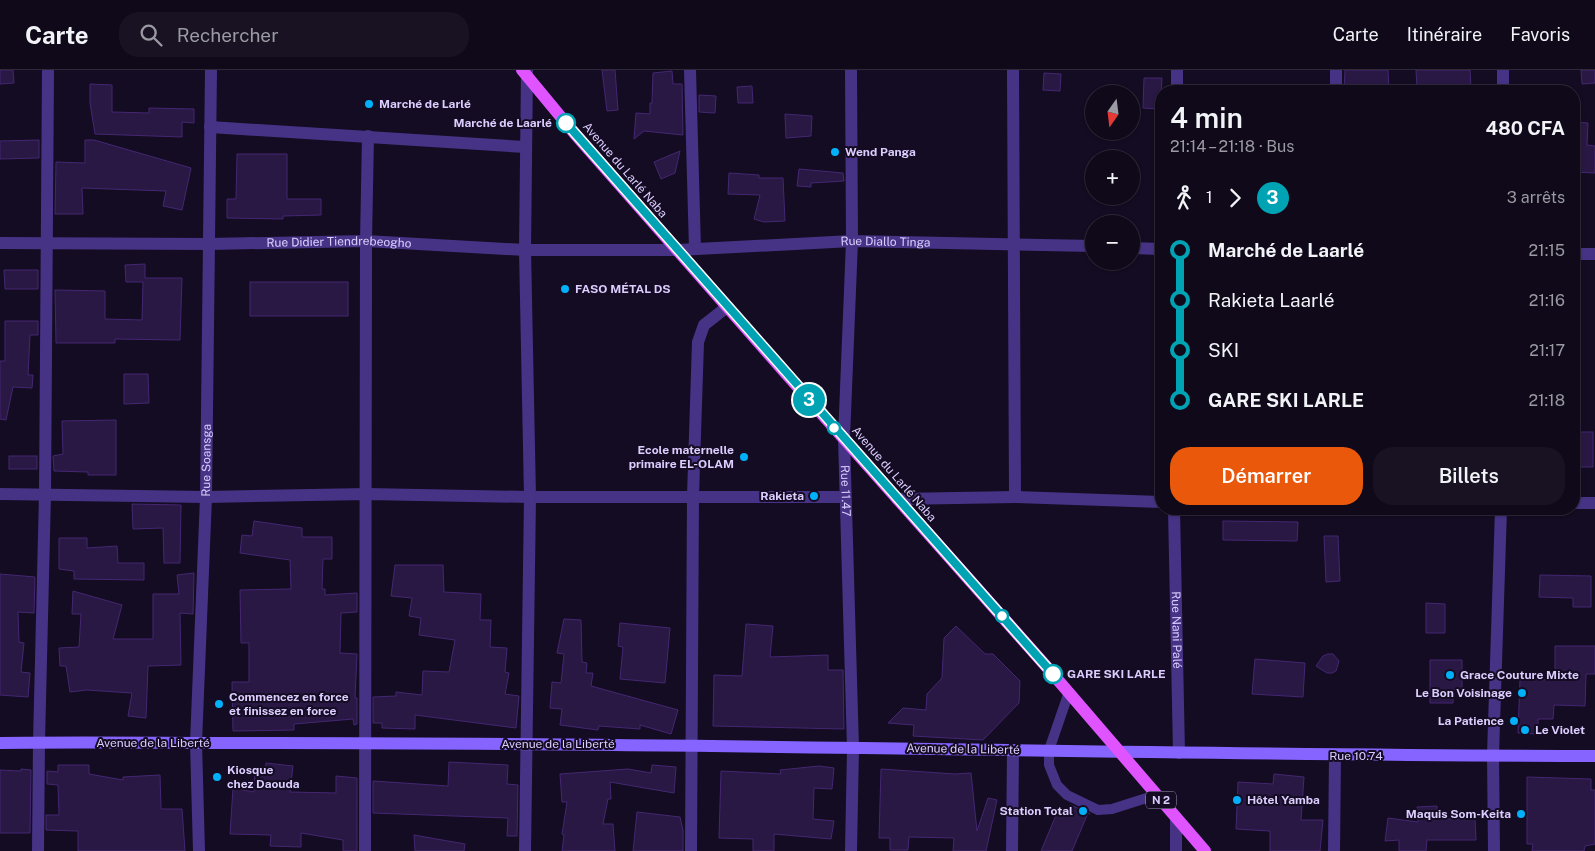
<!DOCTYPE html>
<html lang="fr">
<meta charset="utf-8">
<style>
:root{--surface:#0f091a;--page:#181223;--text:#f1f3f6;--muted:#9b9aa2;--line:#2f2a39;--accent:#ea580c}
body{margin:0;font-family:"Public Sans",sans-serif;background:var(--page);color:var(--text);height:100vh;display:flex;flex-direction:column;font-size:19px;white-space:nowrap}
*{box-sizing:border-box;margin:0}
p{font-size:16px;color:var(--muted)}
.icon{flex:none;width:28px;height:28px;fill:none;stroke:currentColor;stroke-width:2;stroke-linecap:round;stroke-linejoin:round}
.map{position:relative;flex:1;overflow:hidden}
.details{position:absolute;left:1155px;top:15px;width:425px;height:430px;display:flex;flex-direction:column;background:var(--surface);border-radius:20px;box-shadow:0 1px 4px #0004,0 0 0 1px var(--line)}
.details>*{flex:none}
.badge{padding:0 10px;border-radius:16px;font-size:18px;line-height:32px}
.needle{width:32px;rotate:194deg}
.buttons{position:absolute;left:1085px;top:15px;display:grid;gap:10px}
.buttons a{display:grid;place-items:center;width:55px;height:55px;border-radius:50%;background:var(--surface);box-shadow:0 1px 4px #0004,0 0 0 1px var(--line);font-size:25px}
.map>.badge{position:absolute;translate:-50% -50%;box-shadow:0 0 0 2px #fff}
.legs{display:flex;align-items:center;gap:8px;height:55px;padding:0 15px;font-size:16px}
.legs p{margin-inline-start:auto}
.summary{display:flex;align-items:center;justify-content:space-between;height:85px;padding:0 15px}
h1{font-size:28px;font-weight:600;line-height:38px}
.action{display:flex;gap:10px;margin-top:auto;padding:10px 15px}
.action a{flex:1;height:58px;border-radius:20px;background:var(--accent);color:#fff;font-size:20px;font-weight:600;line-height:58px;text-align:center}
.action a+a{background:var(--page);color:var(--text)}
ul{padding:0 15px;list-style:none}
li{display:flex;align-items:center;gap:18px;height:50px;font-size:19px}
li i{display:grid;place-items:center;width:8px;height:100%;margin:0 6px;background:currentColor}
li i::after{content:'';width:12px;height:12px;margin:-6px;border:4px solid;border-radius:50%;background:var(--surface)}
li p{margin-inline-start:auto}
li:first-child i{background:linear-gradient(#0000 50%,currentColor 0)}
li:last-child i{background:linear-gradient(currentColor 50%,#0000 0)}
header{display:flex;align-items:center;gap:30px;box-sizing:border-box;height:70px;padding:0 25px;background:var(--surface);border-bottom:1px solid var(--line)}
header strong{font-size:24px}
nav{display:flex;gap:28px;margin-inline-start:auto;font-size:18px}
.search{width:350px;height:45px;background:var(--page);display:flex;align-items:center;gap:12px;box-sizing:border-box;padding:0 18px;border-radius:20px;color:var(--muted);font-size:19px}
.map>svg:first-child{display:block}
</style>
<header>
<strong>Carte</strong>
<div class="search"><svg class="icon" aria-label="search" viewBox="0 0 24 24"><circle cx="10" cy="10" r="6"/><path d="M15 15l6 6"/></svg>Rechercher</div>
<nav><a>Carte</a><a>Itinéraire</a><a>Favoris</a></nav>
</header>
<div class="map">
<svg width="1595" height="781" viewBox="0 0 1595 781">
<rect width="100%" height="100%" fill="#140c22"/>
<g fill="#291744" stroke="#442772">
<polygon points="0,0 13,0 14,13 0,14"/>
<polygon points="602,0 615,0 618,40 607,41"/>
<polygon points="1345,0 1388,0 1389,20 1344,21"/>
<polygon points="1416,0 1470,0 1471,17 1417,18"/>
<polygon points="1581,0 1595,0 1595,13 1582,14"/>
<polygon points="672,1 673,14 682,14 683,65 644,61 634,69 636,43 650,44 650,33 652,33 653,3"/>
<polygon points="1044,3 1061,4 1060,21 1043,20"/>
<polygon points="1144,8 1162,8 1160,39 1143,38"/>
<polygon points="90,14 112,15 112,42 149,43 149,38 194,39 194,53 182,52 182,67 95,64 90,33"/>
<polygon points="752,16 753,33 738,33 737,17"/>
<polygon points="699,25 716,26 715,43 699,42"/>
<polygon points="785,44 812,46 811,66 786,68"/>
<polygon points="1574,52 1588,53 1587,75 1595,76 1595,103 1574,102"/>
<polygon points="39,70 39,88 0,89 0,71"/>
<polygon points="85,70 94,70 191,98 182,140 163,136 166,121 82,118 83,144 55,144 56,92 85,93"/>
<polygon points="680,81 675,103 661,109 654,92"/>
<polygon points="237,84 287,84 287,129 321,129 321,145 283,146 283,149 227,148 227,129 236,129"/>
<polygon points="799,99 843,103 844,111 811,113 811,117 797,116"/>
<polygon points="729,103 759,105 759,108 783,108 785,151 764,152 754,149 760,125 728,124"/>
<polygon points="145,194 145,208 182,208 180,270 115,269 115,273 56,273 55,220 105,221 105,249 142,250 143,212 126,212 125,195"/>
<polygon points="4,200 38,200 38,219 5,219"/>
<rect x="250" y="212" width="98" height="34"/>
<polygon points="5,251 38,251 38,265 30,265 28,305 33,305 32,318 13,317 6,350 0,349 0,291 5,291"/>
<polygon points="124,304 148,304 149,333 124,334"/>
<polygon points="116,350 116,405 88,405 88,402 54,401 53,386 63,384 62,351"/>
<rect x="1574" y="362" width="19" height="35"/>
<rect x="9" y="386" width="28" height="13"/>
<polygon points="132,434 181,435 180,493 164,493 163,458 133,459"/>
<polygon points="254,451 302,458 302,467 332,467 332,489 323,489 322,519 325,519 325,525 357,523 357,542 341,543 340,583 357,584 355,628 357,628 357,654 354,655 353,649 294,654 294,660 233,661 232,612 249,612 249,573 241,573 240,520 291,519 290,490 240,483 242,465 252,466"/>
<polygon points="1223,451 1298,452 1297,471 1223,470"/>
<polygon points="1324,466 1338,466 1340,511 1326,512"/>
<polygon points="59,468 87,468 87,478 117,476 118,493 144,493 144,510 74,509 74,501 59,499"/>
<polygon points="395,495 443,495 444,522 481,524 480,550 491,550 490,577 507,578 505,602 509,603 505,624 519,626 516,658 415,645 415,659 382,658 382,653 373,653 373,627 396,626 396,622 422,625 423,601 449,602 455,570 419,565 421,548 409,546 412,528 391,526"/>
<polygon points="194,503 193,544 180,543 181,595 148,596 146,648 128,646 132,623 87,620 70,622 66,596 60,596 59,578 79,577 81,544 72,544 73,521 122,535 113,569 153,569 153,524 179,524 177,505"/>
<polygon points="0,504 35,507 34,543 18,542 19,572 24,573 21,602 30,603 28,627 0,625"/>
<polygon points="1540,505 1591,506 1591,537 1573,537 1573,528 1539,527"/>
<polygon points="1426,533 1445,534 1445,563 1426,563"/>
<polygon points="564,549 581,550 582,592 587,593 586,603 593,603 591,616 678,640 671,664 640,655 640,659 599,656 598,660 560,655 562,639 550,638 552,612 561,613 564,584 557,583"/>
<polygon points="620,553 670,558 665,613 620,609 623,577 618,576"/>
<polygon points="746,554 773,556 770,587 828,585 828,600 843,600 844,659 713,656 714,605 742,606"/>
<polygon points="956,556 985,584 993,584 1020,611 1019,633 983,670 913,666 914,655 888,653 903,638 926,640 927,624 942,608 944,568"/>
<polygon points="1555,576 1595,576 1595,604 1586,604 1585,636 1554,635 1553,649 1538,649 1538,664 1518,663 1520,609 1555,610"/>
<polygon points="1328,584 1333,584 1339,591 1336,601 1332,603 1327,603 1316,596 1323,586"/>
<polygon points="1255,589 1305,593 1303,627 1252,624"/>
<polygon points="1430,590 1462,590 1462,620 1453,620 1453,633 1430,633"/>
<polygon points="449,692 508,695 507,714 518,715 517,766 507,766 508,748 373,743 373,711 448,716"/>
<polygon points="266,693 293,696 290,722 336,723 336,706 357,708 357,781 343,781 343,770 301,763 301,777 270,776 271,765 230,764 233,718 254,722 255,702 265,702"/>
<polygon points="58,695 89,695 89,704 123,710 123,707 160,705 161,739 182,739 185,781 78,781 78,761 46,760 46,745 59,745 58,715 47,714 47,701 58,702"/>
<polygon points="652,695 676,697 674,723 610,712 611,729 608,729 603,754 613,754 615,781 562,781 564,765 562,764 567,732 562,732 560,704 628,699 651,703"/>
<polygon points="819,696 834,698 832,719 814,718 813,749 834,751 831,769 774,764 774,781 753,781 753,769 719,768 721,701 781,704 780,700"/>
<polygon points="21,699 31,700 30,763 0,763 0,700 21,701"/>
<polygon points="881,699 955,704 971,703 977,761 988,728 997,730 986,781 953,781 954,768 909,767 908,780 890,780 890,768 879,768"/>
<polygon points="1274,704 1304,707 1301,750 1323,750 1320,781 1270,781 1270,761 1236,759 1238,712 1273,714"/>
<polygon points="1527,707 1591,709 1591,720 1595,720 1595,774 1585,776 1584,781 1532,781 1533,774 1527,774"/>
<polygon points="1071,735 1090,744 1088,743 1072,781 1041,781 1059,738 1068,742"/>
<polygon points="1437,736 1438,749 1475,749 1476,770 1427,770 1426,781 1399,781 1399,770 1385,771 1388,748 1418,752 1417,737"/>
<polygon points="637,742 680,747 683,760 683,781 633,781"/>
<polygon points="414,765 465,774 464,781 415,781"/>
</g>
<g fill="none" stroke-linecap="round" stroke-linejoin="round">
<polyline stroke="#463385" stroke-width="10" points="1069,622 1049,680 1049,695 1057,715 1067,725 1098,740 1112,739 1156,725"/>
<g stroke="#463385" stroke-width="12">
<polyline points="690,0 695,179"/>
<path id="s1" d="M851,0L852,171L844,368L853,678L851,781"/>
<polyline points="1013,0 1015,427"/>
<polyline points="1177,21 1177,0"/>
<polyline points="1336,21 1336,0"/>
<polyline points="1503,21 1503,0"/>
<polyline points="210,57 525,77"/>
<path id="s2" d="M0,173L209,174L366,171L525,180H678L852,171L1094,176"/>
<polyline points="1131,178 1161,179"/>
<polyline points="1574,184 1595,184"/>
<polyline points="0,424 206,427 367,424 530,427 845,427"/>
<polyline points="897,429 1015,427 1161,432"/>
<polyline points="1574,433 1595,433"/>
<path id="s3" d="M1174,439L1179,683"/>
<polyline points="1176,748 1176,781"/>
<polyline points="38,781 39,672 45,424 48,0"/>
<path id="s4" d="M199,781L196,673L206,427L211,0"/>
<polyline points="365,781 366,171 368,66"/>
<polyline points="525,781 530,427 525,180 527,0"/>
<polyline points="691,781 693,426 698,272 704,255 727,237"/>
<polyline points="1012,781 1013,681"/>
<polyline points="1334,781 1335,686"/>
<polyline points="1494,781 1493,685 1501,439"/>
</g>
<path stroke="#8564ff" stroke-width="12" d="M0,673C80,672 160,673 240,673C692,672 1143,685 1595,686"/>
<polyline stroke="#df54ff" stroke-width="12" points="522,0 575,64 789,307 1045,595 1205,781"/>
</g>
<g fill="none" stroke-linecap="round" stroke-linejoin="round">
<defs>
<polyline id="line-1" points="566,53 1053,604"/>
</defs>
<use href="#line-1" stroke="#fff" stroke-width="11"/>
<use href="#line-1" stroke="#00a3b4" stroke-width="8"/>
</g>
<g fill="#00b0f8" stroke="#140c22" stroke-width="2">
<circle cx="369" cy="34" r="5"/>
<circle cx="835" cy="82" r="5"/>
<circle cx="565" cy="219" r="5"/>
<circle cx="744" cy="387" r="5"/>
<circle cx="814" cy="426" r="5"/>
<circle cx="1450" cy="605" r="5"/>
<circle cx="1522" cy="623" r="5"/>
<circle cx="219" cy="634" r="5"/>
<circle cx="1514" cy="651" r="5"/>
<circle cx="1525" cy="660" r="5"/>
<circle cx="217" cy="707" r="5"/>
<circle cx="1237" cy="730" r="5"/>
<circle cx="1083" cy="741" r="5"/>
<circle cx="1521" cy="744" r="5"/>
</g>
<g fill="#fff" stroke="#00a3b4" stroke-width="2.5">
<circle cx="566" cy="53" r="9"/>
<circle cx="834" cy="358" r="6"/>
<circle cx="1002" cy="546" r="6"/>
<circle cx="1053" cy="604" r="9"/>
</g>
<g text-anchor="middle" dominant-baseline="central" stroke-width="4" stroke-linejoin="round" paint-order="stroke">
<rect fill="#140c22" stroke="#a093bd" stroke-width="1" x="1146" y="721.5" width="30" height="17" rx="4"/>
<g font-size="11" font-weight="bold" fill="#dccdff">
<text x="1161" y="730">N 2</text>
</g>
<g font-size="12" font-weight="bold" fill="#dccdff" stroke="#140c22" text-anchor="start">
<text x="379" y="34">Marché de Larlé</text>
<text x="845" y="82">Wend Panga</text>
<text x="575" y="219">FASO MÉTAL DS</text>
<text x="734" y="380" text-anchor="end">Ecole maternelle<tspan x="734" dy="14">primaire EL-OLAM</tspan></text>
<text x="804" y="426" text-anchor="end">Rakieta</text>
<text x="1460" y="605">Grace Couture Mixte</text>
<text x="1512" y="623" text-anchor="end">Le Bon Voisinage</text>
<text x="229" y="627">Commencez en force<tspan x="229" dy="14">et finissez en force</tspan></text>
<text x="1504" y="651" text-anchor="end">La Patience</text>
<text x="1535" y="660">Le Violet</text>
<text x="227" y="700">Kiosque<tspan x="227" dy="14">chez Daouda</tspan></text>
<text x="1247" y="730">Hôtel Yamba</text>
<text x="1073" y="741" text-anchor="end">Station Total</text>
<text x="1511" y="744" text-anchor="end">Maquis Som-Keita</text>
</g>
<g font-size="12" font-weight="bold" fill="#dccdff" stroke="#140c22" text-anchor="end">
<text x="552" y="53">Marché de Laarlé</text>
<text x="1067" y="604" text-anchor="start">GARE SKI LARLE</text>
</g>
<g font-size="12" fill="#dccdff" stroke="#140c22">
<text transform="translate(625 100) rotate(49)">Avenue du Larlé Naba</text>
<text stroke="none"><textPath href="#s2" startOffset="886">Rue Diallo Tinga</textPath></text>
<text stroke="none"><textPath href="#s2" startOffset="339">Rue Didier Tiendrebeogho</textPath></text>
<text stroke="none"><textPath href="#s4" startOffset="391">Rue Soansga</textPath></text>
<text transform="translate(894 404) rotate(49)">Avenue du Larlé Naba</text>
<text stroke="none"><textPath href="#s1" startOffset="421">Rue 11.47</textPath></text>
<text stroke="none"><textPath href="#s3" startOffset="121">Rue Nani Palé</textPath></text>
<text x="153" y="673">Avenue de la Liberté</text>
<text x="558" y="674">Avenue de la Liberté</text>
<text transform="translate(963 679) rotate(1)">Avenue de la Liberté</text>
<text x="1356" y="686">Rue 10.74</text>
</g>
</g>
</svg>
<div class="buttons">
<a><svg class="needle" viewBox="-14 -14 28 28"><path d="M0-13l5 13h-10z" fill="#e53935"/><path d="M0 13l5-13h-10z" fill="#9b9aa2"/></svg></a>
<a>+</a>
<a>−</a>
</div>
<b class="badge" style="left:809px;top:330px;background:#00a3b4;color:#fff">3</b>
<section class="details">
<div class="summary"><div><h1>4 min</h1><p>21:14 – 21:18 · Bus</p></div><b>480 CFA</b></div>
<div class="legs"><svg class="icon" aria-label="walk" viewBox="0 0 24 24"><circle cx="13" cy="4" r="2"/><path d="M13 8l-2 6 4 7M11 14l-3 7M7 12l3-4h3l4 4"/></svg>1<svg class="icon" aria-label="forward" viewBox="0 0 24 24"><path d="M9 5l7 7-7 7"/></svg><b class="badge" style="background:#00a3b4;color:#fff">3</b><p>3 arrêts</p></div>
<ul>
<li><i style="color:#00a3b4"></i><b>Marché de Laarlé</b><p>21:15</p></li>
<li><i style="color:#00a3b4"></i><span>Rakieta Laarlé</span><p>21:16</p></li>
<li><i style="color:#00a3b4"></i><span>SKI</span><p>21:17</p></li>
<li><i style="color:#00a3b4"></i><b>GARE SKI LARLE</b><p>21:18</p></li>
</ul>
<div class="action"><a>Démarrer</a><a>Billets</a></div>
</section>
</div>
